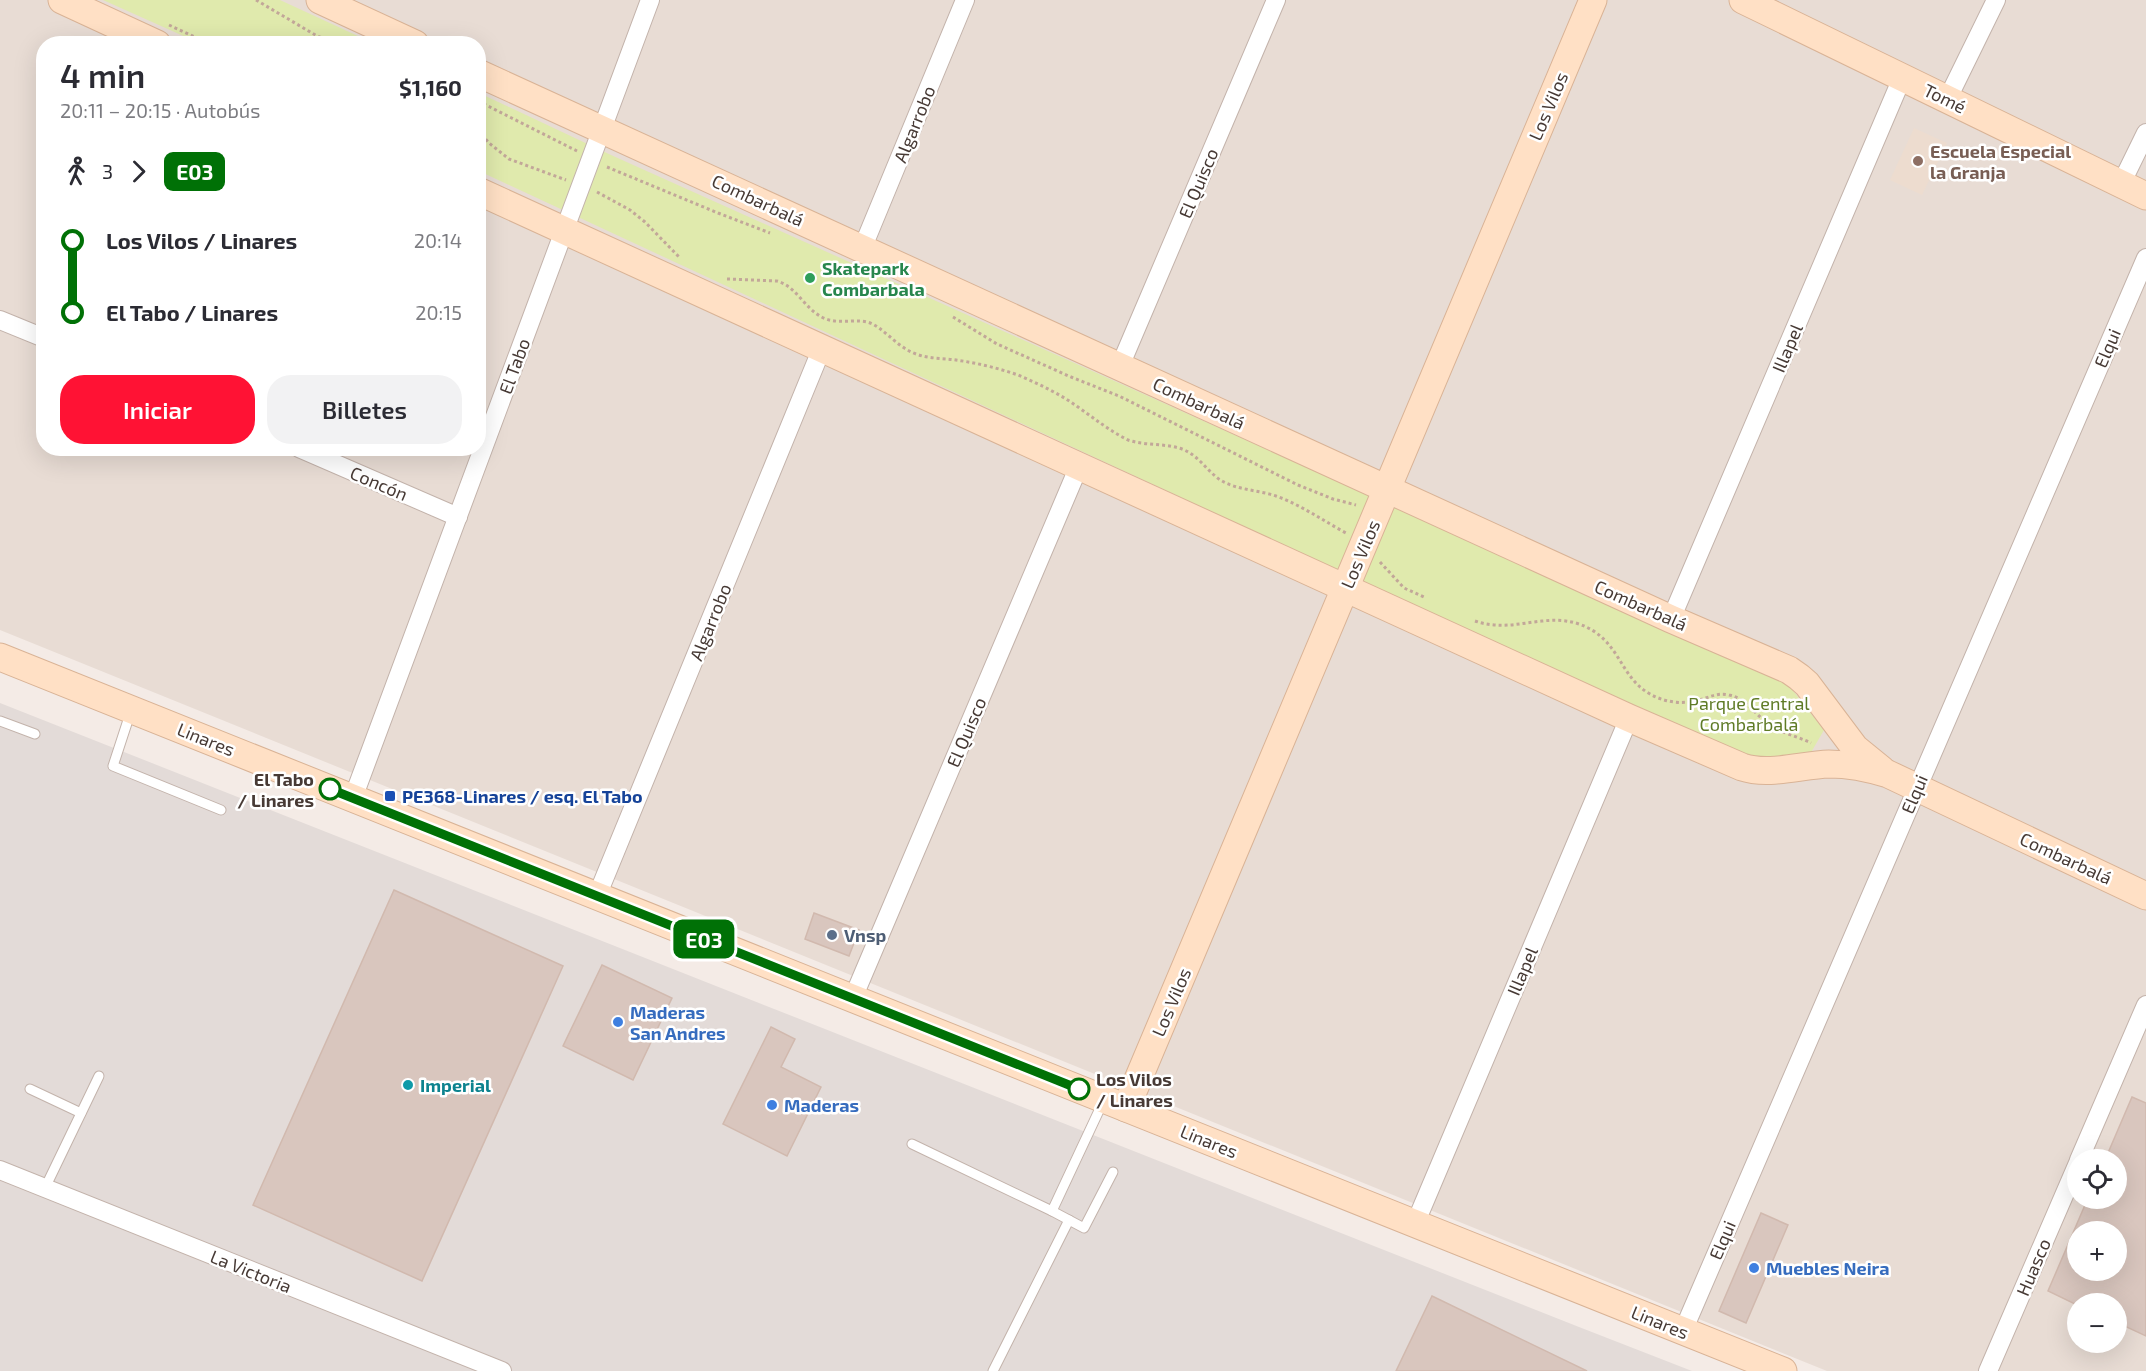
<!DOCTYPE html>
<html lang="es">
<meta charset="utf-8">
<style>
:root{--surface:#fff;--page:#f2f2f3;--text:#2b2b33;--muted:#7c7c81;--accent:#ff1234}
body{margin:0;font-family:"Exo 2",sans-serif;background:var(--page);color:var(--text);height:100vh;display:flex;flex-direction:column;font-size:22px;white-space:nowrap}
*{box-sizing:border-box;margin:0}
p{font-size:20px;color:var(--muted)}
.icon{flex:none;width:33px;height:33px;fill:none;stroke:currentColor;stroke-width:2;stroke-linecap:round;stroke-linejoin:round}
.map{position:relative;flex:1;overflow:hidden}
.side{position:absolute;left:36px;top:36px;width:450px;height:420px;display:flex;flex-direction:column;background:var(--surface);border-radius:24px;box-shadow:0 6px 24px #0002}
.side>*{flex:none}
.badge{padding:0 12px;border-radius:9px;font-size:21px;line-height:39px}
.controls{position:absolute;left:2067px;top:1149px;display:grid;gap:12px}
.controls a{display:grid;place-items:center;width:60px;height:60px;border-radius:50%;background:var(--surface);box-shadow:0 6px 24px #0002;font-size:30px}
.map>.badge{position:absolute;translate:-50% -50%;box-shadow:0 0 0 3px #fff}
.legs{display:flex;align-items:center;gap:9px;height:66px;padding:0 24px;font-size:20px}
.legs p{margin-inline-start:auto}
.summary{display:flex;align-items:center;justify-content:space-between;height:102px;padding:0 24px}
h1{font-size:33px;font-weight:600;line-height:45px}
.button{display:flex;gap:12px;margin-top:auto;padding:12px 24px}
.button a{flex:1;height:69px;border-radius:24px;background:var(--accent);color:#fff;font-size:24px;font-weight:600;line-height:69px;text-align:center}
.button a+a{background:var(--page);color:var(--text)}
ul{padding:0 24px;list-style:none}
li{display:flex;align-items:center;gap:21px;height:72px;font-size:22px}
li i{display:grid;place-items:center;width:9px;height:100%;margin:0 8px;background:currentColor}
li i::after{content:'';width:15px;height:15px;margin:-8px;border:4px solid;border-radius:50%;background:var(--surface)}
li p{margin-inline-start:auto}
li:first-child i{background:linear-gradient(#0000 50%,currentColor 0)}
li:last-child i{background:linear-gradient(currentColor 50%,#0000 0)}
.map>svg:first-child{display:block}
</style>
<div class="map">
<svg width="2146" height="1371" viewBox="0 0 2146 1371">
<rect width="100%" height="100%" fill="#f4ebe6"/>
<path fill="#e8dcd4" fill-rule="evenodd" d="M0,0H2146V1371H1827L0,630ZM44,44H478V448H44ZM2078,1160H2116V1198H2078ZM2078,1232H2116V1270H2078ZM2078,1304H2116V1342H2078Z"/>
<polygon fill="#e3dbd8" points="0,703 1579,1327 1692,1371 0,1371"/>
<polygon fill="#eddccf" points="1914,128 1947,143 1922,195 1890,180"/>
<g fill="#e0eaad">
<polygon points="103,0 280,0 373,43 199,43"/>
<polygon points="479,93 611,155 1787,683 1824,730 1809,756 1752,763 479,171"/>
</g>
<g fill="#d9c6be" stroke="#d1b9ae" stroke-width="1.5" fill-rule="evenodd">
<polygon points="394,890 563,966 422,1281 253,1205"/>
<polygon points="814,913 859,930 849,956 805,939"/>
<polygon points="602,965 672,998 633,1080 563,1046"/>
<polygon points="771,1027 795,1039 781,1067 821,1087 787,1156 723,1124"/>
<path d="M2132,1097L2146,1103V1336L2116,1322V1304H2075L2048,1291L2088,1198H2116V1160H2105ZM2078,1232H2116V1270H2078Z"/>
<polygon points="1761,1213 1788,1225 1746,1323 1719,1311"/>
<polygon points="1432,1296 1587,1371 1396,1371"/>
</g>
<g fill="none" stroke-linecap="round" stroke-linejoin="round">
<defs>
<g id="lane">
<polyline points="131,711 113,766 221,810"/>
<polyline points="0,721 35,734"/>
<polyline points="30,1089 81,1113"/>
<polyline points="1103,1102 1052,1211 1084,1228 1113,1172"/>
<polyline points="912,1144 1052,1211"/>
<polyline points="45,1188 99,1076"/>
<polyline points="993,1371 1069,1220"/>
</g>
<g id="street">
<polyline points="1947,100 1996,0"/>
<polyline points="2121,184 2146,133"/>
<polyline points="862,249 965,0"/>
<polyline points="0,320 44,338"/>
<polyline points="1120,366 1276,0"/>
<polyline points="299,448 458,517"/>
<polyline points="1671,619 1902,78"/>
<polyline points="353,798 650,0"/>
<polyline points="597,896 822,348"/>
<polyline points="853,998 1079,466"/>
<polyline points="2079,1160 2146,1005"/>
<polyline points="0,1170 502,1371"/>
<polyline points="1415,1224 1629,718"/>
<polyline points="1683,1331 2146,258"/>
<polyline points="1988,1371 2078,1163"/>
</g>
<g id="secondary">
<polyline points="62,0 157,44"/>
<polyline points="320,0 415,44"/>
<polyline points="1743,0 2146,196"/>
<polyline points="478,73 1671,619 1789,670 1799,677 1807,684 1855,748 1882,770"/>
<path d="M478,191L1629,718L1742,767C1769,776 1801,765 1829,764C1850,764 1869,768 1888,774L2146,896"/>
<polyline points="0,657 1783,1371"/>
<polyline points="1126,1108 1593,0"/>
</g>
</defs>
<use href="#lane" stroke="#c3b3ab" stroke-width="11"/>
<use href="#street" stroke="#c3b3ab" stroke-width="20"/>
<use href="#secondary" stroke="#d9b396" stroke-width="29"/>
<g stroke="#c2a799" stroke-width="3" stroke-dasharray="3 3" stroke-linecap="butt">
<polyline points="256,0 317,36 338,44"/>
<polyline points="169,25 210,44"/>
<polyline points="478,101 577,151"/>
<polyline points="478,130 489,143 509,159 566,180"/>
<polyline points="607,167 718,213 770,233"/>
<polyline points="597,192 630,210 645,222 680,258"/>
<path d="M727,279L777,281C798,287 805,311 826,319C840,324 853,319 867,322C883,326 896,347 916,354C929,359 943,358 956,360C977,363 998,368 1018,375C1039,384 1060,394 1078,407C1095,419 1110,431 1128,440C1146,446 1165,443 1182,449C1200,456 1207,472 1222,481C1238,490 1258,490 1276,496C1301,505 1322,520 1346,533"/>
<polyline points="953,317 997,344 1071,377 1119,396 1298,485 1333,499 1356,505"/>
<polyline points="1380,562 1404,588 1426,598"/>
<path d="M1475,621C1513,634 1543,612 1579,624C1621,639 1618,676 1650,694C1664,702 1682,705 1698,700C1709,698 1717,692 1729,695C1748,699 1757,718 1773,727C1785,734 1799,737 1811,743"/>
</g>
<use href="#lane" stroke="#fff" stroke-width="9"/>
<use href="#street" stroke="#fff" stroke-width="18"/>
<use href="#secondary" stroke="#ffe0c5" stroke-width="27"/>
</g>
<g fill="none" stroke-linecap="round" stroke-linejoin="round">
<defs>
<polyline id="line-1" points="330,789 1079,1089"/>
</defs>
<use href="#line-1" stroke="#fff" stroke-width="14"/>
<use href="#line-1" stroke="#007106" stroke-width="9"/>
</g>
<circle fill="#8d6e63" stroke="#fff" stroke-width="2" cx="1918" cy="161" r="6"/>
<circle fill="#2e9e5b" stroke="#fff" stroke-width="2" cx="810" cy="278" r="6"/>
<g fill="#fff" stroke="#007106" stroke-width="3">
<circle cx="330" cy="789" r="10"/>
<circle cx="1079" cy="1089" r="10"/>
</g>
<rect fill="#1a4fb4" stroke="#fff" stroke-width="2" x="384" y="790" width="12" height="12" rx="3"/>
<circle fill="#5c6f8a" stroke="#fff" stroke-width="2" cx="832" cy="935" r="6"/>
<g fill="#3f7fe0" stroke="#fff" stroke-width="2">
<circle cx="618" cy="1022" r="6"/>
<circle cx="772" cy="1105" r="6"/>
<circle cx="1754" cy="1268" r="6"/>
</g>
<circle fill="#0f9aa8" stroke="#fff" stroke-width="2" cx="408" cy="1085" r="6"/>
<g text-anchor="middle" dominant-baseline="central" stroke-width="5" stroke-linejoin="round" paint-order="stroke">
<g font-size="18" fill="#473a35" stroke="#fff">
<text transform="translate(1945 98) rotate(26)">Tomé</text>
<text transform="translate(1548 106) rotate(-67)">Los Vilos</text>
<text transform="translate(914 124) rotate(-68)">Algarrobo</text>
<text transform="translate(1198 183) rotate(-67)">El Quisco</text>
<text transform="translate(758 200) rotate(25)">Combarbalá</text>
<text transform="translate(1787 348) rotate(-67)">Illapel</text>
<text transform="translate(2107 348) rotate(-67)">Elqui</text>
<text transform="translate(514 366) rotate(-70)">El Tabo</text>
<text transform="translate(1199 403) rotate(25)">Combarbalá</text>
<text transform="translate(379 483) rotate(23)">Concón</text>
<text transform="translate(1360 554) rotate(-67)">Los Vilos</text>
<text transform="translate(1641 605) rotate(24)">Combarbalá</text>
<text transform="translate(710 622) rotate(-68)">Algarrobo</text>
<text transform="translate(966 732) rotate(-67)">El Quisco</text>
<text transform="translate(206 739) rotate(22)">Linares</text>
<text transform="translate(1914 794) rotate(-67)">Elqui</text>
<text transform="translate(2066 858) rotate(25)">Combarbalá</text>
<text transform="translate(1522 971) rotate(-67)">Illapel</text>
<text transform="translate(1171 1002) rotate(-67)">Los Vilos</text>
<text transform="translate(1209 1141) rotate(22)">Linares</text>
<text transform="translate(1722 1240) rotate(-67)">Elqui</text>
<text transform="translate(2033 1267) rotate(-67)">Huasco</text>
<text transform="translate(251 1271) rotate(22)">La Victoria</text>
<text transform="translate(1660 1322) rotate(22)">Linares</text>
</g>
<g font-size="18" font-weight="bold" fill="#785e54" stroke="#fff" text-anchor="start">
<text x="1930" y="151">Escuela Especial<tspan x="1930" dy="21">la Granja</tspan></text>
</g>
<g font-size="18" font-weight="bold" fill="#27864d" stroke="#fff" text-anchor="start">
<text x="822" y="268">Skatepark<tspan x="822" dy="21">Combarbala</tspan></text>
</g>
<g font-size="18" fill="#5f7b26" stroke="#fff">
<text x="1749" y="703">Parque Central<tspan x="1749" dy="21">Combarbalá</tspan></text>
</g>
<g font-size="18" font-weight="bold" fill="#473a35" stroke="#fff" text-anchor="end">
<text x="314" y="779">El Tabo<tspan x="314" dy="21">/ Linares</tspan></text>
<text x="1096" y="1079" text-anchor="start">Los Vilos<tspan x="1096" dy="21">/ Linares</tspan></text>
</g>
<g font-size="18" font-weight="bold" fill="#164399" stroke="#fff" text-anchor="start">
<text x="402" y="796">PE368-Linares / esq. El Tabo</text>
</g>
<g font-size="18" font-weight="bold" fill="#4e5e75" stroke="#fff" text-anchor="start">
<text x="844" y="935">Vnsp</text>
</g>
<g font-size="18" font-weight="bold" fill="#366cbe" stroke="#fff" text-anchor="start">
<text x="630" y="1012">Maderas<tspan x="630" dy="21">San Andres</tspan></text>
<text x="784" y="1105">Maderas</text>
<text x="1766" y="1268">Muebles Neira</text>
</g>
<g font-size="18" font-weight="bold" fill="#0d838f" stroke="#fff" text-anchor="start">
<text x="420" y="1085">Imperial</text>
</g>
</g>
</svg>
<div class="controls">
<a><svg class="icon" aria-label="locate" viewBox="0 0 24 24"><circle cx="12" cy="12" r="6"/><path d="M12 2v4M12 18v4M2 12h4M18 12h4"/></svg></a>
<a>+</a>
<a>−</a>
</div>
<b class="badge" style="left:704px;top:939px;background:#007106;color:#fff">E03</b>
<section class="side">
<div class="summary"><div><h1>4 min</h1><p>20:11 – 20:15 · Autobús</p></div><b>$1,160</b></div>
<div class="legs"><svg class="icon" aria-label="walk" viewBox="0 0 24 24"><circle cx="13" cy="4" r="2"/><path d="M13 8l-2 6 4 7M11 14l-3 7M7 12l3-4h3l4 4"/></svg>3<svg class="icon" aria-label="forward" viewBox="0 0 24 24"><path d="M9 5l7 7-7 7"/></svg><b class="badge" style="background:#007106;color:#fff">E03</b></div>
<ul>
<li><i style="color:#007106"></i><b>Los Vilos / Linares</b><p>20:14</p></li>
<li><i style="color:#007106"></i><b>El Tabo / Linares</b><p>20:15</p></li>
</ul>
<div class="button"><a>Iniciar</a><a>Billetes</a></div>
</section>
</div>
